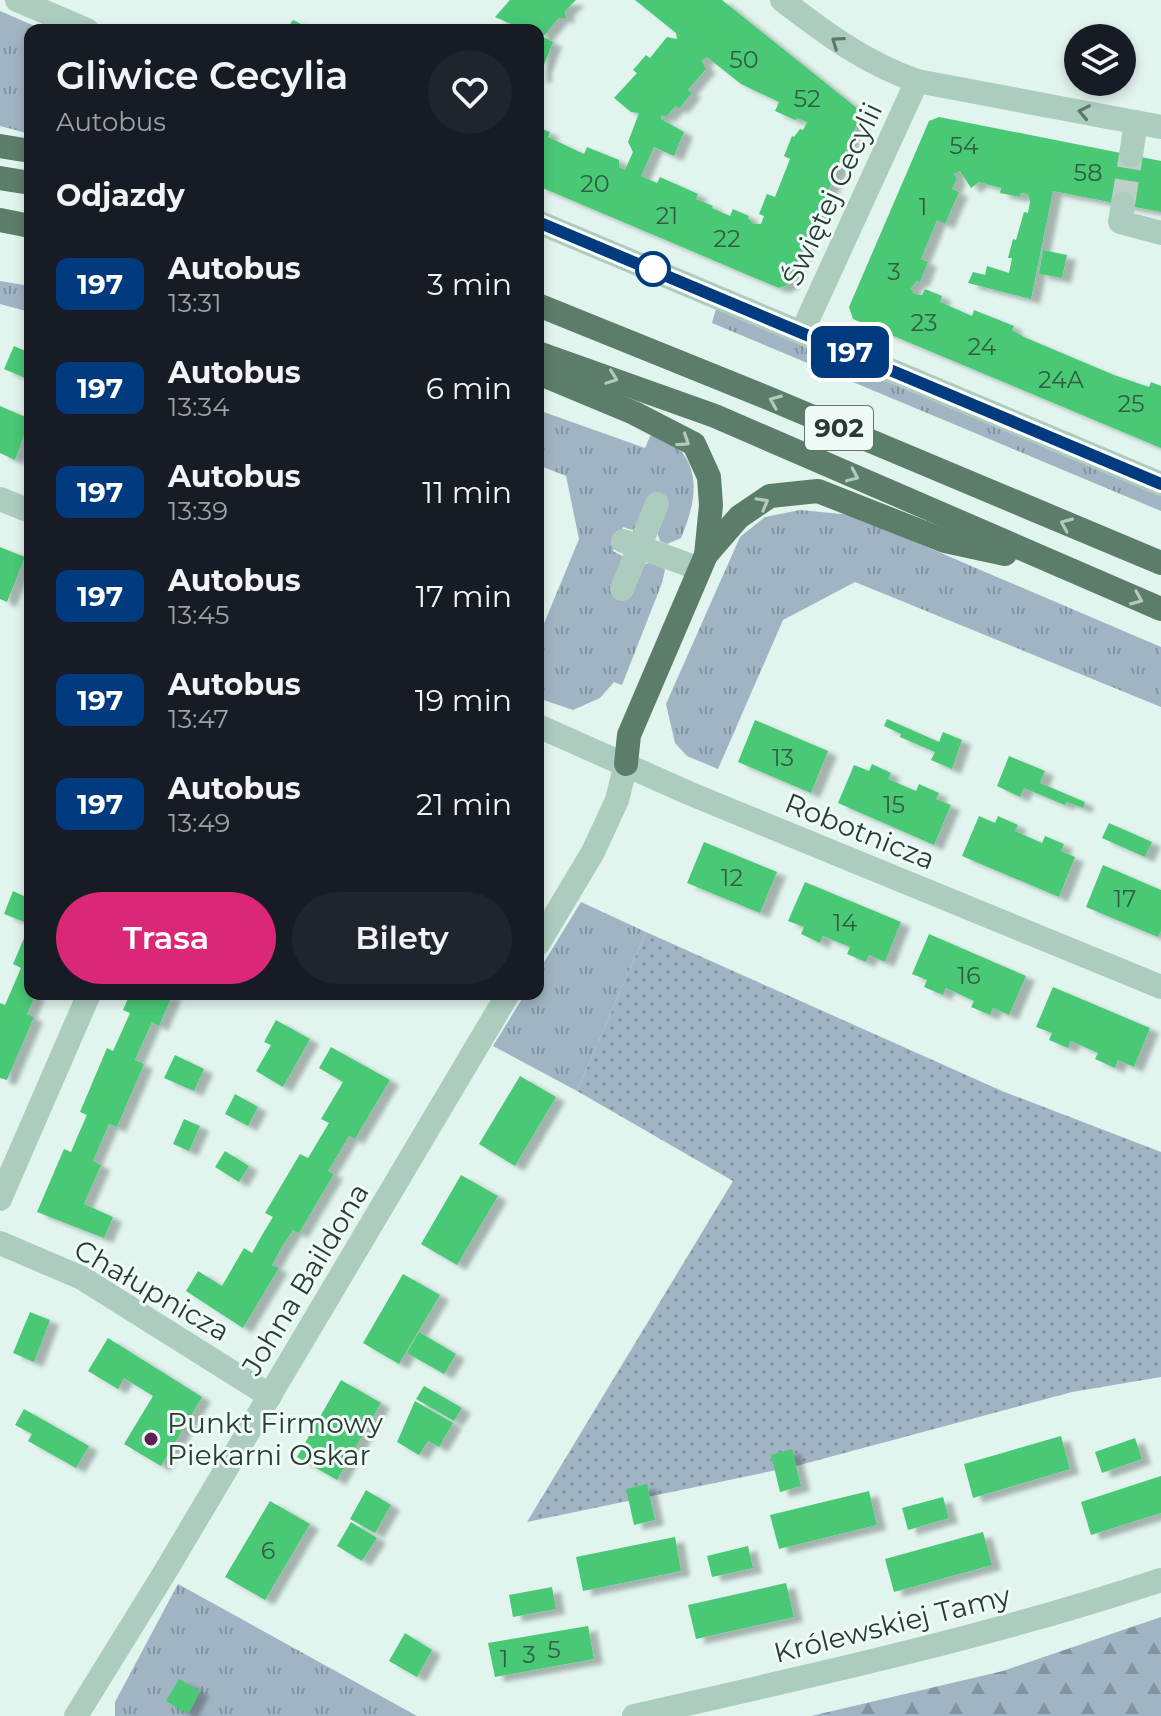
<!DOCTYPE html>
<html lang="pl">
<meta charset="utf-8">
<style>
:root{--surface:#171b24;--page:#20242c;--text:#f1f3f6;--muted:#9ea1a6;--accent:#db2777}
body{margin:0;font-family:Montserrat,sans-serif;background:var(--page);color:var(--text);height:100vh;display:flex;flex-direction:column;font-size:30px;white-space:nowrap}
*{box-sizing:border-box;margin:0}
p{font-size:26px;color:var(--muted)}
.icon{flex:none;width:44px;height:44px;fill:none;stroke:currentColor;stroke-width:2;stroke-linecap:round;stroke-linejoin:round}
.map{position:relative;flex:1;overflow:hidden}
.sheet{position:absolute;left:24px;top:24px;width:520px;height:976px;display:flex;flex-direction:column;background:var(--surface);border-radius:16px;box-shadow:0 4px 12px #0003}
.sheet>*{flex:none}
.badge{padding:0 16px;border-radius:12px;font-size:28px;line-height:52px}
.controls{position:absolute;left:1064px;top:24px;display:grid;gap:16px}
.controls a{display:grid;place-items:center;width:72px;height:72px;border-radius:50%;background:var(--surface);box-shadow:0 4px 12px #0003;font-size:40px}
.map>.badge{position:absolute;translate:-50% -50%;box-shadow:0 0 0 4px #fff}
h2{padding:0 32px;font-size:30px;line-height:72px}
.round{display:grid;place-items:center;flex:none;width:84px;height:84px;border-radius:42px;background:var(--page)}
.summary{display:flex;align-items:center;justify-content:space-between;height:136px;padding:0 32px}
h1{font-size:38px;font-weight:600;line-height:60px}
.cta{display:flex;gap:16px;margin-top:auto;padding:16px 32px}
.cta a{flex:1;height:92px;border-radius:48px;background:var(--accent);color:#fff;font-size:32px;font-weight:600;line-height:92px;text-align:center}
.cta a+a{background:var(--page);color:var(--text)}
ul{padding:0;list-style:none}
li{display:flex;align-items:center;gap:24px;height:104px;padding:0 32px}
li div{flex:1}
li b{display:block;font-size:30px}
li em{font-style:normal}
li .badge{min-width:88px;font-weight:700;text-align:center}
.map>svg:first-child{display:block}
</style>
<div class="map">
<svg width="1161" height="1716" viewBox="0 0 1161 1716">
<defs>
<pattern id="grass-tufts" width="24" height="20" patternUnits="userSpaceOnUse" patternTransform="scale(2)"><rect width="24" height="20" fill="#a0b4c4"/><path d="M3 7l-1-3M5 7V3M7 7l1-3M15 17l-1-3M17 17v-4M19 17l1-3" fill="none" stroke="#8394a0"/></pattern>
<pattern id="forest-firs" width="22" height="20" patternUnits="userSpaceOnUse" patternTransform="scale(2)"><rect width="22" height="20" fill="#a0b4c4"/><path d="M5 1l3.5 6h-7zM16 11l3.5 6h-7z" fill="#8394a0"/></pattern>
<pattern id="garden-dots" width="8" height="8" patternUnits="userSpaceOnUse" patternTransform="scale(2)"><rect width="8" height="8" fill="#a0b4c4"/><path d="M2 2h.1M6 6h.1" fill="none" stroke="#8394a0" stroke-width="1.8" stroke-linecap="round"/></pattern>
<filter id="shadow"><feDropShadow dx="9" dy="5" stdDeviation="2" flood-color="#0004"/></filter>
</defs>
<rect width="100%" height="100%" fill="#e1f4ed"/>
<g fill="url(#grass-tufts)">
<polygon points="0,11 44,30 30,30 30,134 0,126"/>
<polygon points="0,281 30,286 30,312 0,304"/>
<polygon points="716,309 1161,494 1161,511 712,323"/>
<path d="M538,410L645,448L652,432C661,437 672,442 679,449C703,474 693,510 681,538L667,544L660,541L656,529L636,531L623,527L613,551L640,566L657,560L665,570L662,583L622,685L614,682L600,698L573,710L538,698V638L579,539L566,476L538,465Z"/>
<polygon points="800,510 852,515 1161,647 1161,707 855,582 783,620 718,769 687,756 675,743 666,704 740,537 765,517"/>
<polygon points="581,902 646,932 577,1091 493,1046 525,994 538,994 538,972"/>
<polygon points="178,1584 417,1716 115,1716 115,1702"/>
</g>
<polygon fill="url(#forest-firs)" points="1161,1617 1161,1716 811,1716 1003,1671"/>
<polygon fill="url(#garden-dots)" points="646,932 1002,1091 1161,1152 1161,1377 1072,1392 796,1466 527,1522 733,1181 577,1091"/>
<g fill="#4ac875" fill-rule="evenodd" filter="url(#shadow)">
<polygon points="510,0 576,0 565,11 566,18 559,18 543,37 553,42 542,70 544,76 538,78 538,30 525,30 495,17"/>
<path d="M635,0H722L858,109L860,117L788,285L779,288L538,186V127L550,132L548,137L584,154L587,147L619,160V167L625,170L633,152L628,142L639,113L631,112L614,98L637,73L633,70L646,55L650,58L667,37L677,39L676,33ZM707,57L741,84L779,102L775,111L795,120L797,118L807,122L803,130L800,129L794,137L792,136L784,156L790,159L775,197L767,194L759,214L764,216L761,224H754L748,218L749,216L733,209L730,216L712,208L713,206L696,199L698,194L660,177L657,183L641,176L654,147L674,156L684,132L661,119L662,115L666,117L676,106L679,109L692,93L688,90L706,69L702,61Z"/>
<polygon points="293,20 313,30 276,30 281,24 288,27"/>
<polygon points="939,117 1161,161 1161,212 1053,191 1031,299 968,283 973,272 985,275 987,266 1009,273 1012,258 1008,258 1013,239 1016,240 1024,212 1028,213 1030,202 1028,194 1021,193 1020,197 1000,193 1001,188 979,182 971,188 960,171 954,174 957,179 952,189 959,192 945,224 937,220 921,259 928,262 920,282 917,281 911,288 914,294 922,295 925,289 942,296 940,302 972,316 974,310 1014,326 1012,330 1024,337 1114,375 1149,387 1151,382 1161,386 1161,448 853,319 849,307 929,121"/>
<polygon points="1043,250 1067,255 1062,278 1039,274"/>
<polygon points="14,346 30,353 30,380 4,369"/>
<polygon points="0,406 30,419 15,460 0,453"/>
<polygon points="0,547 25,557 7,602 0,599"/>
<polygon points="887,719 939,742 943,732 962,740 952,769 931,760 935,752 900,737 901,734 884,726"/>
<polygon points="755,720 828,751 811,793 738,762"/>
<polygon points="1009,756 1045,771 1040,783 1085,802 1083,808 1067,802 1065,805 1024,788 1020,797 997,786"/>
<polygon points="872,764 891,773 888,779 916,791 919,784 939,793 936,799 951,805 934,845 838,803 854,765 869,771"/>
<polygon points="979,816 995,823 998,816 1018,825 1015,831 1042,843 1045,836 1064,844 1061,851 1075,857 1059,897 962,856"/>
<polygon points="1109,823 1152,842 1145,857 1102,838"/>
<polygon points="704,842 777,872 760,913 687,883"/>
<polygon points="1103,865 1161,890 1161,931 1158,937 1086,907"/>
<polygon points="805,882 901,922 885,962 869,955 866,962 847,954 850,947 823,936 820,943 801,934 804,927 788,921"/>
<polygon points="13,891 30,899 30,994 36,994 27,1014 34,1017 7,1080 0,1078 0,1003 5,1005 21,968 13,964 30,924 4,914"/>
<polygon points="929,934 1026,976 1009,1015 993,1008 990,1015 971,1007 974,1001 946,988 943,995 924,987 927,980 912,974"/>
<polygon points="1053,987 1150,1028 1134,1067 1118,1060 1115,1068 1095,1059 1098,1053 1071,1041 1068,1048 1049,1040 1052,1033 1036,1027"/>
<polygon points="130,994 173,994 159,1026 152,1022 135,1060 144,1064 117,1127 109,1124 93,1161 101,1165 84,1204 113,1217 104,1238 37,1212 64,1149 71,1152 79,1133 87,1115 80,1112 107,1048 113,1051 130,1013 123,1010"/>
<polygon points="276,1020 310,1039 283,1087 256,1071 271,1045 264,1042"/>
<polygon points="331,1047 390,1080 355,1139 349,1136 339,1153 328,1171 334,1174 299,1233 293,1230 282,1247 272,1265 279,1268 243,1328 186,1291 198,1271 222,1286 244,1248 252,1253 262,1235 273,1217 265,1213 300,1154 308,1158 329,1123 321,1119 343,1082 319,1068"/>
<polygon points="175,1055 204,1069 194,1091 164,1078"/>
<polygon points="520,1076 556,1097 515,1166 479,1144"/>
<polygon points="235,1094 258,1107 248,1126 225,1114"/>
<polygon points="184,1119 200,1126 189,1151 173,1144"/>
<polygon points="225,1151 249,1166 239,1182 215,1167"/>
<polygon points="461,1175 498,1196 457,1265 421,1244"/>
<polygon points="403,1274 440,1295 399,1364 363,1343"/>
<polygon points="30,1312 50,1320 34,1362 13,1353"/>
<polygon points="419,1332 456,1354 444,1374 407,1353"/>
<polygon points="108,1338 202,1397 161,1466 124,1444 153,1396 124,1378 118,1389 88,1371"/>
<polygon points="341,1380 381,1403 337,1480 297,1457"/>
<polygon points="424,1386 462,1408 454,1421 416,1399"/>
<polygon points="415,1401 453,1423 439,1447 428,1441 419,1455 397,1442"/>
<polygon points="24,1409 89,1446 76,1468 28,1441 32,1434 15,1425"/>
<polygon points="1061,1436 1070,1469 973,1498 964,1464"/>
<polygon points="1135,1438 1142,1459 1102,1473 1095,1452"/>
<polygon points="792,1449 801,1486 780,1492 771,1455"/>
<polygon points="1161,1476 1161,1513 1091,1535 1081,1502"/>
<polygon points="647,1484 655,1520 634,1525 626,1489"/>
<polygon points="366,1490 391,1505 375,1533 350,1519"/>
<polygon points="869,1491 877,1525 779,1549 770,1515"/>
<polygon points="943,1497 949,1518 908,1530 902,1508"/>
<polygon points="270,1501 310,1524 265,1600 225,1577"/>
<polygon points="351,1522 377,1538 362,1561 337,1546"/>
<polygon points="983,1532 992,1565 894,1592 885,1559"/>
<polygon points="675,1537 681,1571 583,1591 576,1557"/>
<polygon points="748,1546 753,1568 712,1577 707,1556"/>
<polygon points="786,1583 794,1617 696,1639 688,1605"/>
<polygon points="552,1587 556,1609 513,1617 509,1595"/>
<polygon points="588,1626 594,1659 495,1677 488,1643"/>
<polygon points="405,1633 432,1650 417,1677 389,1661"/>
<polygon points="179,1679 200,1691 188,1714 166,1701"/>
</g>
<g fill="none" stroke-linecap="round" stroke-linejoin="round">
<polyline stroke="#bdcfc7" stroke-width="24" stroke-dasharray="24 12" stroke-linecap="butt" points="1123,204 1131,155"/>
<g stroke="#accdbe" stroke-width="24">
<polyline points="17,0 87,30"/>
<path d="M782,0C825,33 865,63 917,81L1161,127"/>
<polyline points="1131,155 1136,122"/>
<polyline points="1123,204 1120,222 1161,233"/>
<polyline points="538,222 1161,484"/>
<polyline points="802,332 917,81"/>
<polyline points="0,499 30,511"/>
<polyline points="623,541 700,569"/>
<polyline points="622,589 657,504"/>
<polyline points="538,726 691,794 1161,987"/>
<polyline points="538,944 593,852 617,800 626,764"/>
<polyline points="0,1199 89,994"/>
<polyline points="0,1243 82,1278 270,1396"/>
<polyline points="76,1716 165,1572 508,994"/>
<path d="M634,1716C811,1676 989,1637 1161,1580"/>
</g>
<g stroke="#5c7d6a" stroke-width="24">
<polyline points="0,146 30,151"/>
<polyline points="0,178 30,183"/>
<polyline points="0,220 30,226"/>
<polyline points="538,305 768,398 1161,563"/>
<polyline points="538,353 715,416 1161,609"/>
<polyline points="538,373 634,413 694,444 709,477 711,505 706,555"/>
<polyline points="626,764 629,735 706,555 739,517 770,496 818,491 945,541 1005,554"/>
</g>
</g>
<defs><path id="oneway-chevron" d="M-2-3.5L2.5 0L-2 3.5" fill="none" stroke-width="1.6" stroke-linecap="round" stroke-linejoin="round" transform="scale(2)"/></defs>
<g stroke="#5f7569">
<use href="#oneway-chevron" transform="translate(837 42) rotate(-145)"/>
<use href="#oneway-chevron" transform="translate(1084 112) rotate(-169)"/>
</g>
<g stroke="#b4c9be">
<use href="#oneway-chevron" transform="translate(612 378) rotate(20)"/>
<use href="#oneway-chevron" transform="translate(775 401) rotate(-157)"/>
<use href="#oneway-chevron" transform="translate(684 441) rotate(34)"/>
<use href="#oneway-chevron" transform="translate(853 476) rotate(24)"/>
<use href="#oneway-chevron" transform="translate(763 503) rotate(-29)"/>
<use href="#oneway-chevron" transform="translate(1066 524) rotate(-157)"/>
<use href="#oneway-chevron" transform="translate(1137 599) rotate(23)"/>
</g>
<g fill="none" stroke-linecap="round" stroke-linejoin="round">
<defs>
<polyline id="line" points="538,222 1161,484"/>
</defs>
<use href="#line" stroke="#fff" stroke-width="18"/>
<use href="#line" stroke="#003b80" stroke-width="12"/>
</g>
<circle fill="#fff" stroke="#003b80" stroke-width="4" cx="653" cy="269" r="16"/>
<circle fill="#5e1f54" stroke="#eefbf6" stroke-width="3" cx="151" cy="1439" r="8"/>
<g text-anchor="middle" dominant-baseline="central" stroke-width="6" stroke-linejoin="round" paint-order="stroke">
<g font-size="24" fill="#335e42">
<text x="744" y="59">50</text>
<text x="807" y="98">52</text>
<text x="964" y="145">54</text>
<text x="1088" y="172">58</text>
<text x="595" y="183">20</text>
<text x="923" y="206">1</text>
<text x="667" y="215">21</text>
<text x="727" y="238">22</text>
<text x="894" y="271">3</text>
<text x="924" y="322">23</text>
<text x="982" y="346">24</text>
<text x="1061" y="379">24A</text>
<text x="1131" y="403">25</text>
<text x="783" y="757">13</text>
<text x="894" y="804">15</text>
<text x="732" y="877">12</text>
<text x="1125" y="898">17</text>
<text x="845" y="922">14</text>
<text x="969" y="975">16</text>
<text x="268" y="1550">6</text>
<text x="554" y="1649">5</text>
<text x="529" y="1654">3</text>
<text x="504" y="1658">1</text>
</g>
<rect fill="#eefbf6" stroke="#66756c" stroke-width="2" x="805" y="406" width="68" height="44" rx="6"/>
<g font-size="26" font-weight="bold" fill="#2b3b31">
<text x="839" y="428">902</text>
</g>
<g font-size="28" fill="#2b3b31" stroke="#eefbf6">
<text transform="translate(832 194) rotate(-65)">Świętej Cecylii</text>
<text transform="translate(860 831) rotate(22)">Robotnicza</text>
<text transform="translate(305 1279) rotate(-59)">Johna Baildona</text>
<text transform="translate(152 1290) rotate(30)">Chałupnicza</text>
<text transform="translate(892 1624) rotate(-14)">Królewskiej Tamy</text>
</g>
<g font-size="28" fill="#2b3b31" stroke="#eefbf6" text-anchor="start">
<text x="167" y="1423">Punkt Firmowy<tspan x="167" dy="32">Piekarni Oskar</tspan></text>
</g>
</g>
</svg>
<div class="controls">
<a><svg class="icon" aria-label="layers" viewBox="0 0 24 24"><path d="M12 4l9 5-9 5-9-5zM3 14l9 5 9-5"/></svg></a>
</div>
<b class="badge" style="left:850px;top:352px;background:#003b80;color:#fff">197</b>
<section class="sheet">
<div class="summary"><div><h1>Gliwice Cecylia</h1><p>Autobus</p></div><a class="round"><svg class="icon" aria-label="heart" viewBox="0 0 24 24"><path d="M12 20l-8-8c-3-5 5-10 8-4 3-6 11-1 8 4z"/></svg></a></div>
<h2>Odjazdy</h2>
<ul>
<li><span class="badge" style="background:#003b80;color:#fff">197</span><div><b>Autobus</b><p>13:31</p></div><em>3 min</em></li>
<li><span class="badge" style="background:#003b80;color:#fff">197</span><div><b>Autobus</b><p>13:34</p></div><em>6 min</em></li>
<li><span class="badge" style="background:#003b80;color:#fff">197</span><div><b>Autobus</b><p>13:39</p></div><em>11 min</em></li>
<li><span class="badge" style="background:#003b80;color:#fff">197</span><div><b>Autobus</b><p>13:45</p></div><em>17 min</em></li>
<li><span class="badge" style="background:#003b80;color:#fff">197</span><div><b>Autobus</b><p>13:47</p></div><em>19 min</em></li>
<li><span class="badge" style="background:#003b80;color:#fff">197</span><div><b>Autobus</b><p>13:49</p></div><em>21 min</em></li>
</ul>
<div class="cta"><a>Trasa</a><a>Bilety</a></div>
</section>
</div>
